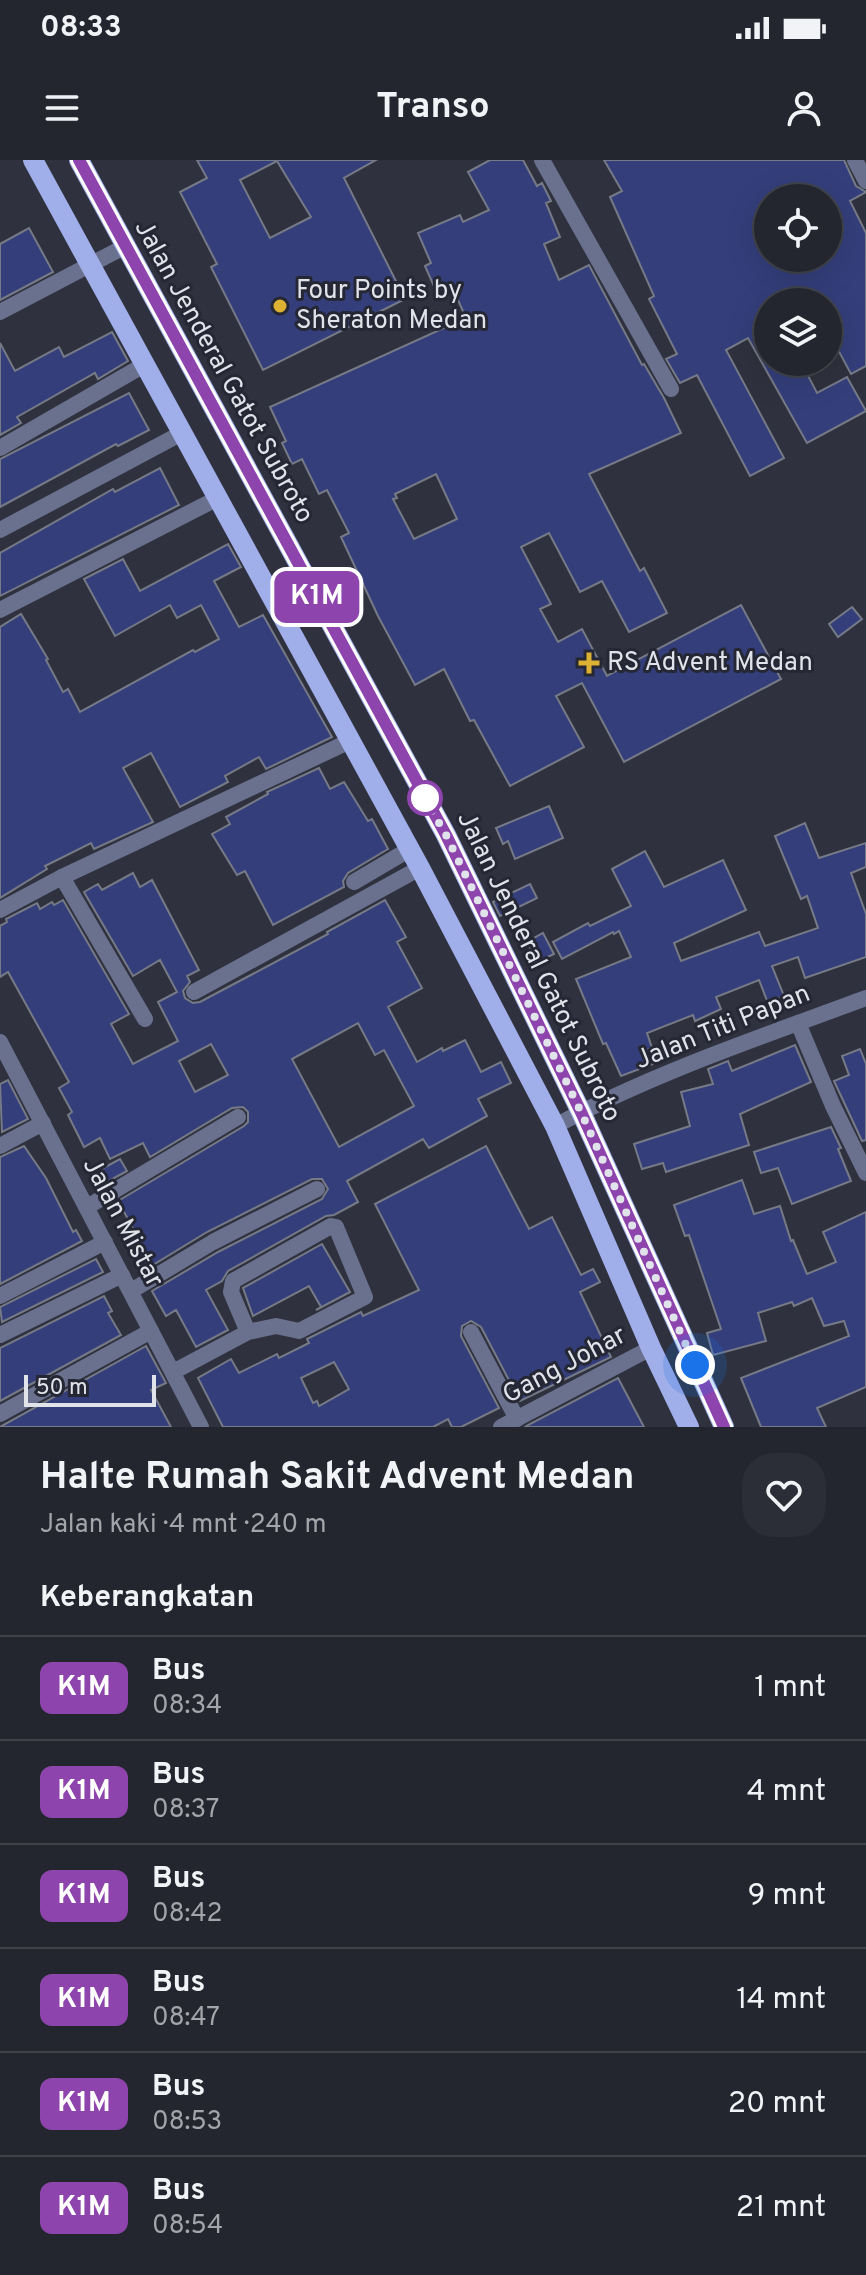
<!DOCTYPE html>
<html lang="id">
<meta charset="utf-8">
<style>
:root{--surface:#23262e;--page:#2b2e36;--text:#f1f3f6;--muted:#a3a5aa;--line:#40434a}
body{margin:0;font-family:Overpass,sans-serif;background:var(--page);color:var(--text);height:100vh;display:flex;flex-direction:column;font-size:30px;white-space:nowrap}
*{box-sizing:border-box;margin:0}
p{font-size:26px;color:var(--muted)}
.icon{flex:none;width:44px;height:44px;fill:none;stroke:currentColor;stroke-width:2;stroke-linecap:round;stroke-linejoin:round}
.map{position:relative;height:1267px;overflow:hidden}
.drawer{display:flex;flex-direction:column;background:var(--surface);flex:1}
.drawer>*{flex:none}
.badge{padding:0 16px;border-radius:12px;font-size:28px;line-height:52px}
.tools{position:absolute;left:754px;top:24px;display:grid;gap:16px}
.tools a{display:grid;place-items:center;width:88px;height:88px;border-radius:50%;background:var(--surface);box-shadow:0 8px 32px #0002,0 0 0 2px var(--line);font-size:40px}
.scale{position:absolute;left:24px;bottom:20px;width:132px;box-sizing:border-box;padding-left:8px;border:4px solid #e1e3ea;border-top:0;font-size:22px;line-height:28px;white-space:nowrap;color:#e1e3ea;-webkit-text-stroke:6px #252834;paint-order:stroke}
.you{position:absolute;width:40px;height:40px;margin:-20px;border:6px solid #fff;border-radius:50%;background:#1a73e8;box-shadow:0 0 0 12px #1a73e833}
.map>.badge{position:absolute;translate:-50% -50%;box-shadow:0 0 0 4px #fff}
h2{padding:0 40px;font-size:30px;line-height:72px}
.round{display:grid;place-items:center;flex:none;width:84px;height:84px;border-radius:32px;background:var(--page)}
.overview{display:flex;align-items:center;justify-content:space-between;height:136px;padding:0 40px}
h1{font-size:38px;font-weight:700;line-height:60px}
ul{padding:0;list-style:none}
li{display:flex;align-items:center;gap:24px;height:104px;padding:0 40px;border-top:2px solid var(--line)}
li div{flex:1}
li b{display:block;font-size:30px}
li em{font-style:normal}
li .badge{min-width:88px;font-weight:700;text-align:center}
.status{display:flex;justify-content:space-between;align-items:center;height:56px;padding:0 40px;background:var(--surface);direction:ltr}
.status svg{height:22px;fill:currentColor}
header{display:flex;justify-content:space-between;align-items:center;height:104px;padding:0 40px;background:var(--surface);font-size:36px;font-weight:700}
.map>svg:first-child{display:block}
</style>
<div class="status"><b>08:33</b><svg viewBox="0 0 49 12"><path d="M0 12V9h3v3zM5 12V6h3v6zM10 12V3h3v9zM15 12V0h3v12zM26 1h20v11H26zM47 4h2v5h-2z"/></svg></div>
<header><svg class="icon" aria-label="menu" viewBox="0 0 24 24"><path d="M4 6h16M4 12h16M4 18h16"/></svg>Transo<svg class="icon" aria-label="person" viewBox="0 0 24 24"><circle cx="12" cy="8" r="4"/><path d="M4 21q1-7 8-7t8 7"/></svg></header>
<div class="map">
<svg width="866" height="1267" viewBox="0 0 866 1267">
<rect width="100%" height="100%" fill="#2f323e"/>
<g fill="#343e7a" stroke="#767a87" stroke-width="2" fill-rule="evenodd">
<path d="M197,0H376L344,18L405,139L263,210L211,107L217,104L180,32L207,18ZM277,1L311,57L270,78L240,20Z"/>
<path d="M490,0H523L537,26L542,23L551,41L546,43L560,77L544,84L559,120L589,105L642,205L644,204L664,238L681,273L589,314L640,411L644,408L667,453L629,472L602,421L580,432L549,373L521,387L551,444L540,449L558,482L582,469L607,516L741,445L781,519L624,602L582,523L556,536L584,587L510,626L474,560L470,561L444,509L415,525L378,456L341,377L349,373L327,330L319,334L302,299L292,304L282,283L286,281L270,247L466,158L451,124L436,131L425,106L431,103L418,73L460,55L463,62L489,50L468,12ZM436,314L457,359L414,379L393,339L397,338L395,334Z"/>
<path d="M604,0H844L856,26L866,32L850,41L866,73V206L851,214L828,171V142H794L789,131L768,139V202H801L817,233L847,217L866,251L807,283L748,178L726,190L784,298L750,316L697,215L680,223L666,199L677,194L649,139L654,136L610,37L622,31ZM768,38H828V98H768Z"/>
<polygon points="29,68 53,112 0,140 0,84"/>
<polygon points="112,172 128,201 98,219 95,213 17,257 21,263 0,275 0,183 15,211 59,187 64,197"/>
<polygon points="129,233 149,270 118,286 116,284 0,347 0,299"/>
<polygon points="160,308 179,345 0,436 0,393 113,329 115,332"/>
<polygon points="228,384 241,407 214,421 239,467 263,455 332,577 266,609 259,597 225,616 228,622 180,647 151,593 123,608 153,662 94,689 91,683 45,706 47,709 0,738 0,467 21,454 48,499 46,500 63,532 68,529 80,552 193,490 195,492 219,479 201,445 177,458 170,445 115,476 84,419 123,399 140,431"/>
<polygon points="852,447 862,459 838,477 829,464"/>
<polygon points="319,608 330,629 344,622 368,661 372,659 388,689 348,713 343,721 344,727 273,765 245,711 237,715 212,674 230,664 226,657 268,634 267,632"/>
<polygon points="549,646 563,678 515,699 508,681 503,684 496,668"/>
<polygon points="805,663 819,698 866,683 866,707 851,713 866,754 866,797 805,818 798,797 772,806 784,836 768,843 759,820 716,837 721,849 695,861 693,855 647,873 652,888 647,890 653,904 621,916 606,883 603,884 576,819 631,797 619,771 614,774 613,772 562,799 553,782 588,763 590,766 631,746 612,709 645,691 664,727 723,700 746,750 674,783 681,801 759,772 765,786 818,768 807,736 801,739 775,676"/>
<path d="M133,713L140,727L152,720L199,810L187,816L190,822L183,831L185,838L193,843L200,842L328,774L327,772L385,740L406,777L397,782L422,828L388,847L417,902L442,888L443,891L465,880L481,912L501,902L511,923L478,939L487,956L429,988L423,979L347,1021L358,1042L334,1055L326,1056L228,1111L222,1121L206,1130L228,1170L196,1187L176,1150L166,1156L152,1131L218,1092L322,1039L328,1029L322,1019H312L207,1072L143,1111L122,1074L133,1068L118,1041L244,966L248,962V952L243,947L232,948L150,997L143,983L110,999L100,978L84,987L68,955L72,952L59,928L69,922L8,812L0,817V766L7,762L6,759L37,743L40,749L52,742L54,745L63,740L129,854L111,864L133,904L178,881L158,842L177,832L160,800L133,816L84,732L98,724L102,730ZM358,863L375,895L384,890L414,946L339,987L292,899ZM211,884L228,915L195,932L179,901Z"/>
<polygon points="530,724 537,738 500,756 493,742"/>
<polygon points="543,773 554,794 537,802 527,782"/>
<polygon points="795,885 811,922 740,954 749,985 666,1012 663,1003 642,1009 634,984 690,966 681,932 713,924 708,909 728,901 732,911"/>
<polygon points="860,889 866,904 866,980 862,981 834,921 849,915 842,896"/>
<polygon points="8,920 28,959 2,972 0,924"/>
<polygon points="831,967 841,988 838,989 851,1021 792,1044 778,1008 761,1013 754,992"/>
<polygon points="24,986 46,1018 73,1072 76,1070 82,1081 0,1124 0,997"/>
<path d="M486,986L529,1069L552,1057L581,1115L593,1109L600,1122L580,1132L611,1197L520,1241L481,1167L471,1161L462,1166L461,1176L499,1248L461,1267H452L448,1259L433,1267H223L198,1218L231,1199L239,1213L277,1194L279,1198L309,1183L307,1179L361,1152L363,1156L419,1130L375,1044ZM334,1202L349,1229L319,1246L317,1241L313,1243L301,1218Z"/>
<polygon points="120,999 127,1011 105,1023 98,1011"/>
<polygon points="742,1020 754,1054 780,1046 791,1081 793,1080 807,1114 836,1102 823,1072 866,1052 866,1227 817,1248 826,1267 761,1267 741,1218 849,1176 844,1161 824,1166 812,1138 794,1146 792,1142 758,1153 766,1181 713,1195 707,1173 721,1169 689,1075 685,1076 674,1045"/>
<polygon points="322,1084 350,1132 316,1150 321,1147 309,1126 253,1156 243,1128"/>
<polygon points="96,1099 103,1112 2,1162 0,1147"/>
<polygon points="104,1136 112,1151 108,1153 121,1175 0,1241 0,1188"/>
<polygon points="146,1186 166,1223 151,1230 171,1267 0,1267"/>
<polygon points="618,1218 644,1267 525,1267 528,1265"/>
</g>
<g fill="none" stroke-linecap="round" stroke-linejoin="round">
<g stroke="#6a718e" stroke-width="16">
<polyline points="542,0 671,229"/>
<polyline points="855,0 866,21"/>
<polyline points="0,152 124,87"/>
<polyline points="0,288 144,205"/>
<polyline points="0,370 182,273"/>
<polyline points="0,450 218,338"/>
<polyline points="62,717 145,859"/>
<polyline points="354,722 410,689"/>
<polyline points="0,750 62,717 350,581"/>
<polyline points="194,832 420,708"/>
<polyline points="798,863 833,946 866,1013"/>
<polyline points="0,882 201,1267"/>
<path d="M555,966C653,913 761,877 866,838"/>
<polyline points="0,986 43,963"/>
<polyline points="87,1047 238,957"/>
<polyline points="131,1131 213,1082 317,1029"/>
<polyline points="0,1136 105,1082"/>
<polyline points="471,1172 517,1259"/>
<polyline points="0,1175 122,1115"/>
<polyline points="173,1212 248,1172 276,1166 299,1171 365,1137 336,1067 331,1066 233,1121 231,1132 248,1172"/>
<polyline points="0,1254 151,1171"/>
<polyline points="501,1267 651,1188"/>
</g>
<g stroke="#a0aee9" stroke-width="20">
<polyline points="33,0 420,708 555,966 651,1188 689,1267"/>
<polyline points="79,0 446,675 581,952 724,1267"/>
</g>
</g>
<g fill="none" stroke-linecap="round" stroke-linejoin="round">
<defs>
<polyline id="line" points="79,0 446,675 581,952 724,1267"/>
</defs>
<use href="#line" stroke="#fff" stroke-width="18"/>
<use href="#line" stroke="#8e44ad" stroke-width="12"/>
<polyline stroke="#e1e3ea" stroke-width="8" stroke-dasharray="0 14.4" points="425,638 421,632 446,675 581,952 695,1205"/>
</g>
<g fill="#ddb133" stroke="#252834" stroke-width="3">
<circle cx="280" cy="146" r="8"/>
<path d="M585 491h8v8h8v8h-8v8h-8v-8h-8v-8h8z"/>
</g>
<circle fill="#fff" stroke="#8e44ad" stroke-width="4" cx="425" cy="638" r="16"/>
<g text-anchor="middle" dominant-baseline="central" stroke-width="6" stroke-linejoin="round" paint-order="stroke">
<g font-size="26" fill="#e1e3ea" stroke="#252834" text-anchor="start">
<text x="296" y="131">Four Points by<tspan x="296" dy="30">Sheraton Medan</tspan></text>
<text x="607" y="503">RS Advent Medan</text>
</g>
<g font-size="26" fill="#e1e3ea" stroke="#252834">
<text transform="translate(223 212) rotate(61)">Jalan Jenderal Gatot Subroto</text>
<text transform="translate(538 807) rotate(64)">Jalan Jenderal Gatot Subroto</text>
<text transform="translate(723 868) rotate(-22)">Jalan Titi Papan</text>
<text transform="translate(122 1063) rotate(62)">Jalan Mistar</text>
<text transform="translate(565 1206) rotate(-28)">Gang Johar</text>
</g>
</g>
</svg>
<div class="tools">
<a><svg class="icon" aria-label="locate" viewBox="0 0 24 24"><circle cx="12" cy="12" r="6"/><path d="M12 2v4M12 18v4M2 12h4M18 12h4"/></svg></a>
<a><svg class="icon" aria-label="layers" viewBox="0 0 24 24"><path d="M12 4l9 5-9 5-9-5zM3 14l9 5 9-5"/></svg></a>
</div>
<div class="scale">50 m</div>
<div class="you" style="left:695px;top:1205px"></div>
<b class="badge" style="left:317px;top:437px;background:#8e44ad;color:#fff">K1M</b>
</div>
<section class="drawer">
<div class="overview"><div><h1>Halte Rumah Sakit Advent Medan</h1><p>Jalan kaki · 4 mnt · 240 m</p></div><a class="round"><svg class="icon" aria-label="heart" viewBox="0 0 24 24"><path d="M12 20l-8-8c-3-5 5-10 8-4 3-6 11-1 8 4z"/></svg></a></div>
<h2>Keberangkatan</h2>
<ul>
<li><span class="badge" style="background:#8e44ad;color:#fff">K1M</span><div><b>Bus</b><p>08:34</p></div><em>1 mnt</em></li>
<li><span class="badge" style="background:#8e44ad;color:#fff">K1M</span><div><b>Bus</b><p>08:37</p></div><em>4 mnt</em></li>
<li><span class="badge" style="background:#8e44ad;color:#fff">K1M</span><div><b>Bus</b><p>08:42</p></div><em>9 mnt</em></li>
<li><span class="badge" style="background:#8e44ad;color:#fff">K1M</span><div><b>Bus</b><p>08:47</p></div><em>14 mnt</em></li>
<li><span class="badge" style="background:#8e44ad;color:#fff">K1M</span><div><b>Bus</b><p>08:53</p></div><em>20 mnt</em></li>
<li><span class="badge" style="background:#8e44ad;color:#fff">K1M</span><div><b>Bus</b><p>08:54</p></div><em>21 mnt</em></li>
</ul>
</section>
